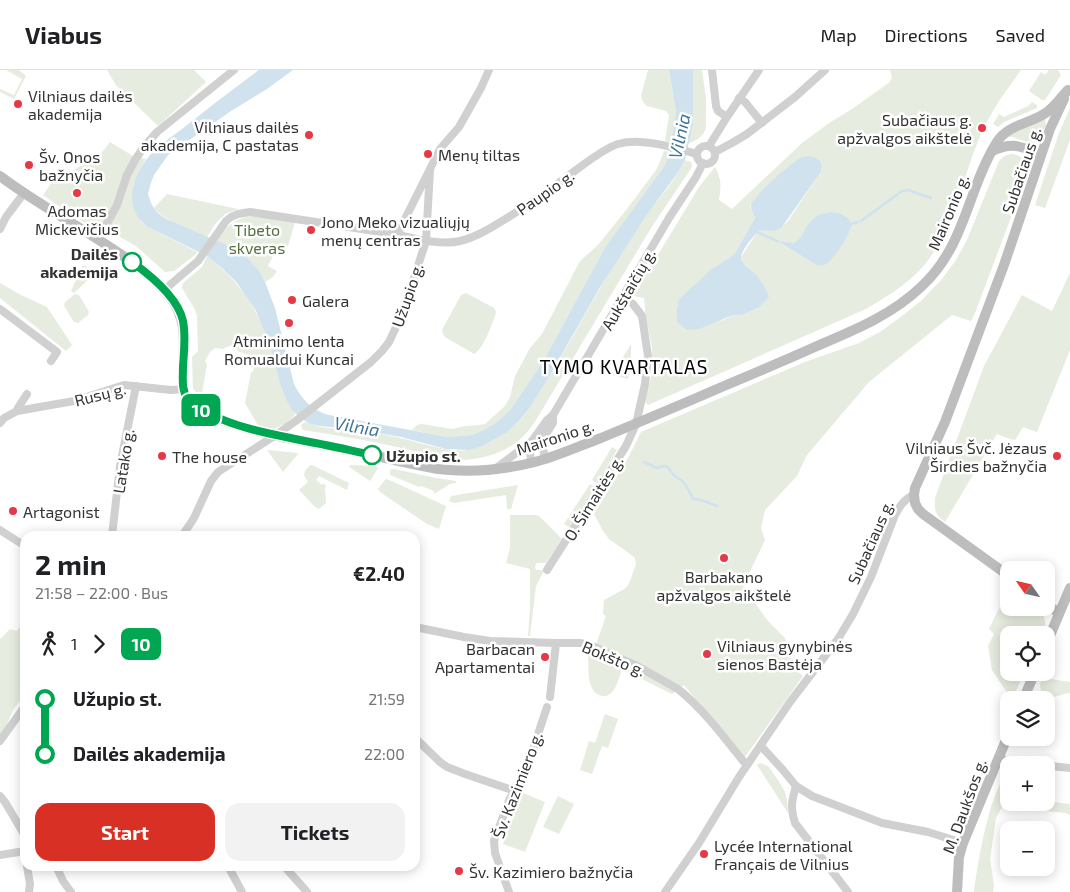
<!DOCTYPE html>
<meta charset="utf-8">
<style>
:root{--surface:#fff;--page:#f2f2f2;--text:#202124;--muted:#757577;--line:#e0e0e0;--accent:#d93025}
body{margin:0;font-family:"Exo 2",sans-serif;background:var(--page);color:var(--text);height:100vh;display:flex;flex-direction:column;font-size:19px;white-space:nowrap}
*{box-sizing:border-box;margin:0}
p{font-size:16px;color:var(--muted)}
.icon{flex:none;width:28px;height:28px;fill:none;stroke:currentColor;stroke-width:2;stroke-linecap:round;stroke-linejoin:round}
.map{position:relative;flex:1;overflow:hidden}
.details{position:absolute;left:20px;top:461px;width:400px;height:340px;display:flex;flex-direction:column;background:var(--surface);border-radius:15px;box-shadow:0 2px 12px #0003}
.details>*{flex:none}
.badge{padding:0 10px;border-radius:8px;font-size:18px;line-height:32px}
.needle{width:32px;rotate:304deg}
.tools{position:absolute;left:1000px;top:491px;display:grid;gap:10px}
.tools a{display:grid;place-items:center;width:55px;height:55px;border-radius:10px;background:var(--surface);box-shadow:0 2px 12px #0003;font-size:25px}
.map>.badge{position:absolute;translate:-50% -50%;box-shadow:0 0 0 2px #fff}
.legs{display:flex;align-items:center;gap:8px;height:55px;padding:0 15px;font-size:16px}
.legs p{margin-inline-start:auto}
.headline{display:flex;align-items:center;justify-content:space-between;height:85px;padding:0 15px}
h1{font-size:28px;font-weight:700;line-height:38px}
.cta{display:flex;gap:10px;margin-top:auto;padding:10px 15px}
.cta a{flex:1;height:58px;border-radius:15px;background:var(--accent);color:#fff;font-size:20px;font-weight:700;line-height:58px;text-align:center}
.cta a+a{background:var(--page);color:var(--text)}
ul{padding:0 15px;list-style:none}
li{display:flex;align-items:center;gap:18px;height:55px;font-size:19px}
li i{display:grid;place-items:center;width:8px;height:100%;margin:0 6px;background:currentColor}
li i::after{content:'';width:12px;height:12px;margin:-6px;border:4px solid;border-radius:50%;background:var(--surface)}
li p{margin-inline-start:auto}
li:first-child i{background:linear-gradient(#0000 50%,currentColor 0)}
li:last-child i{background:linear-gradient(currentColor 50%,#0000 0)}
header{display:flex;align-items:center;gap:30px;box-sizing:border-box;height:70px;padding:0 25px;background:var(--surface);border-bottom:1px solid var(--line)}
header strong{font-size:24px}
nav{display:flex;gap:28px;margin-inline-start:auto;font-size:18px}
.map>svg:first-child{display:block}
</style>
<header>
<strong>Viabus</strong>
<nav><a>Map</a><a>Directions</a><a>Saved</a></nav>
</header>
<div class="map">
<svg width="1070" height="822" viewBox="0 0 1070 822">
<rect width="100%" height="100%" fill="#fff"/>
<g fill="#e6ecdf" fill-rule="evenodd">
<polygon points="6,0 19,0 26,6 14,29 0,22 0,19 14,25 22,9"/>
<polygon points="107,0 194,0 206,12 158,56 116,15"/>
<polygon points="648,0 669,0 676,42 672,73 665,71 669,45 666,41 647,36 643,32 641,26"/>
<polygon points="693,0 702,0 706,28 706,58 703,64 698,69 688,74 693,54"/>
<path d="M890,0H1021L999,31L985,55L982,54L978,57V62L981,64C963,106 956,152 929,189C926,193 923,197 919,201C904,216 885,228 866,239L648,335L644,331L652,304V277L646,249L644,228L633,226L699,117L715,97C722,110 721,116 719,130L732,139L802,73L829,53L852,39L890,12L892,7ZM817,88C822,93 823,95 821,102L788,151C774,167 767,155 756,164L741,187L742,191L753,202L758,238L742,245H733L721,251L713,198L729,188L735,183L755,148L750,137L757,126L775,108L795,92ZM818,145L813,193L778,172L794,173L801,167L806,157Z"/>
<polygon points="1049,0 1058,0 1061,5 1045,30 1042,30 1029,21 1041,2 1045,5"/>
<polygon points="1032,32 1037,35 1037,38 1004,52 998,57 993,54 999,44 1004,47 1028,36"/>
<polygon points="1070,38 1070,70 1045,138 1035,135 1059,63"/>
<polygon points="1045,49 1046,55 1039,74 1036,75 1012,67 1007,67 1009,65"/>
<polygon points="110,72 133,86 146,89 139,101 133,115 141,152 148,157 197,182 196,184 174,201 165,202 136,176 97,154 94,159 56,134 43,125 52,112 99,86"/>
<polygon points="664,81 670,82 665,95 606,176 584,216 544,290 510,340 498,351 484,360 472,365 448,367 412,360 417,355 422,354 452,359 465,356 480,355 485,354 505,336 510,327 515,306 530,278 542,264 580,191 597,176 627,139 656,100 659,94"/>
<path d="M1011,84C1031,85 1025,105 1022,118L975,243L971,251L952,245L869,312L807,385L797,406L765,440L761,458L765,470L743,516L767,550L785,568L794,598L803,606L745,687L744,688L684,615L672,624L622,599C620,605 617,616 613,621C611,624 606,627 602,626C586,622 589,599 588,586L590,583H593L606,546L603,544L604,530L626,518L630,511L636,494L635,488L630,484L609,469L603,461L594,444L628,388L641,362L805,292L859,273L880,262L902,246L921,231L942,209L956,190L967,170L999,91L1004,86Z"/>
<path d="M685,90L691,92L692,97L651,158L545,335C540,343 535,353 528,361C513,380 485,390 460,390C439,389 418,382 397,377C366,370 335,365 303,360L302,359L301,355L305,352C322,360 347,359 365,361C374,362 382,364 391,366C415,370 444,383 469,380C483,377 508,362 518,352C528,342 534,329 542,318C563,286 580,252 599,220C614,195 629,169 646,146C659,128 675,111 685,90Z"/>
<path d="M167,124L238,139L225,144L215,154L207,167C189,159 167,153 154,138Z"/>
<path d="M253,146L295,152L288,176L279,174L268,196L277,201L273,207L265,212L260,202L216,171C227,155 234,149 253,146Z"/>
<path d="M207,186C237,209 257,237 269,273C277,297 279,323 296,344L285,354L272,360L259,357L245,333L251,302H253L254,297L252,296V294L249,293L247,284L239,282L235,277L229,276L223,279L215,278L210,282L205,291L207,294L202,323L196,322L193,319L192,287L198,281L197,245L193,236L182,218L183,213L202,197Z"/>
<polygon points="83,195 95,200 88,210 74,223 71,221"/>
<path d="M1070,203V280L1037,362L1023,357L1015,370L1010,369L997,364L945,452C934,444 935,440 935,428L984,296L1022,225L1052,241Z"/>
<polygon points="0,213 21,225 47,237 72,275 66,281 0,228"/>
<path d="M466,223L494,238L496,242L495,246C491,256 484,278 474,284L445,267L443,264L442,260L461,225Z"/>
<polygon points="75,224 79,225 89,242 88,245 78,253 74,252 64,236 65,232"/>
<polygon points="631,274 631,293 628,309 612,305"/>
<polygon points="612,377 617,380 597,414 592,410"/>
<polygon points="267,380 297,383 298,384 283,402"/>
<polygon points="310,395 312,395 349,413 347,420 319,406 316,410 322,415 323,414 326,415 325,418 326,433 319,439 314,436 299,420 308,412 304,405 305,401"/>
<polygon points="350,395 376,396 378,398 370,411 349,397"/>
<polygon points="391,399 394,399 436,408 456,411 456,413 450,414 434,424 434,421 421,416 419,417 390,405 390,403"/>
<polygon points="387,409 446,436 439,459 427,454 380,422 378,419 385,410"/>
<polygon points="590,414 595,417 569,457 564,454"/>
<polygon points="518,415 511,439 507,439 506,425 454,433 449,431 451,426"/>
<polygon points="510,445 536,445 539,446 562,469 546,493 537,493 535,496 536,500 542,500 544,501 536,516 530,566 528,566 530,538 530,499 506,493 510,478"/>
<path d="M1009,518V538C1015,538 1028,536 1034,538C1046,541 1047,555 1043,565H1009V602L1024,603L1012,630L992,600L988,576L994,564L989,559Z"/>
<polygon points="25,549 25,624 13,640 5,659 0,664 0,569 10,559 17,561"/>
<path d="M1044,608L1070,612V624L1068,623L1050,628L1043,624C1040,618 1038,613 1044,608Z"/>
<polygon points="605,644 618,649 608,678 602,676 592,704 580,700 589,671 595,673"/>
<polygon points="760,693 768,696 778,710 785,722 787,730 788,743 757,695"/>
<path d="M1009,703V732H1046V731L1070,734V745L1065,743L1013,737H1002L996,748L990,789L994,816L993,822H974C977,798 990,715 1009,703Z"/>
<polygon points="523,723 545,732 525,782 503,774"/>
<polygon points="558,726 574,734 559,764 543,757"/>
</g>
<g fill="#cfe2ee">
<path d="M259,0H293L267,19L231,41L168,85L154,105L151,113L148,124L151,133L154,138L158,143L166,149L236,179L246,187L260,202L265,212L275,238L294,314C301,329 313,341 329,345L448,367L472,365L484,360L498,351L510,340L544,290L584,216L606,176L665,95L670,82L676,42L669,0H693V54L685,90L679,101L644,149L599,219L549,307L528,340L518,352L507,362L482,376L470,380L446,379L401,367L367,361L320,356L310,354L302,349L292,340L286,329L280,314L269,272L256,241L237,213L222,198L207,186L148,157C124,140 130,110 147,89C156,77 170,68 182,59C207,39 233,19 259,0Z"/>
<path d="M809,86C819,87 824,92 821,102L782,157C775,163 768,160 759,161C754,165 741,181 741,188C741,192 748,197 751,200C760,208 765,216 769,227L758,238L742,245H733L699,259L687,260L677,252V240L679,229L713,198L729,188L735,183L755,148C754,145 751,140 751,137C750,128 792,92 801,88C802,87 808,86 809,86Z"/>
<path d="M830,142L839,143L849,149C850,152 851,153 851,156C850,165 832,193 824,195C821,196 816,195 813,193L777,171L794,173L801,167L806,157L812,150L818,145Z"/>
</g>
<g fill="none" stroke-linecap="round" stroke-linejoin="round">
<g stroke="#cfe2ee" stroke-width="2.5">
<polyline points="861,151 902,121 908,120 931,128"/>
<polyline points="851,154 858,152"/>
<polyline points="757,162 777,171"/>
<path d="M644,392L657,398C671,392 668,401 676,407C682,412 678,406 683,412C688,417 690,423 693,429C702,429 709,433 717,436"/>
</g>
<g stroke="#d0d0d0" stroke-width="8">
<polyline points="712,0 716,36 718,41 727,47"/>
<polyline points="739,28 745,32 762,53"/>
<circle cx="706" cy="85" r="9"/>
<polyline points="709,76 727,47 759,0"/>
<polyline points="715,82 732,73 747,64 795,27 825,0"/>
<polyline points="0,159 6,147 24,123"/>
<polyline points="397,165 440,79 459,57 481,18 489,0"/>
<polyline points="98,170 117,135 127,105 135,90 143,78 157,62 234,0"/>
<path d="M164,220L198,191L226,151L231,147L238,144L250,142L388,163L426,171C437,172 448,174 460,171C477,167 492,157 507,148C531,133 554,117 576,100C587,92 605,78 618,74C641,67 675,78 697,84"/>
<polyline points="0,239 57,282 51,291"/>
<polyline points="17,341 18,338 27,324"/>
<polyline points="0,353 4,348 17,341 74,331 124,315 171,320 183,319"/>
<polyline points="545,389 542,373 543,369 553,353 553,345"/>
<polyline points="531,393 530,380 532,371"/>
<polyline points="495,399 532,371 547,350 553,345 669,148 696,107 703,93"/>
<polyline points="0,460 25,476"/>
<polyline points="112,466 120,396 136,316"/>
<polyline points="182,466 194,448 211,411 218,402 276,365 297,350 371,292 382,281 389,272 403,242 426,171 430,100"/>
<polyline points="547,500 619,387 626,376 636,354 645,314 648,286 642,246 633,234 623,227"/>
<path d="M415,557L464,567L490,571L556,573H580L590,575L639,597L678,619C702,638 724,667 743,691L748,694"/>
<polyline points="550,627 556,573"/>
<polyline points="415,668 440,692 447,697 465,704 515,721"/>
<polyline points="0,671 25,636"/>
<polyline points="761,676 783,700 796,716 812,726 882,753 928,762 963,773"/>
<polyline points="998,688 1011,692 1070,698"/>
<path d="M796,716C792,730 790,737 795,753L848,822"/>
<polyline points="0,726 5,732 25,766"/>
<polyline points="0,785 25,781"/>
<polyline points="27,796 30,814 29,822"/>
<polyline points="56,796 63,811 71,822"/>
<polyline points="228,796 242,822"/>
<polyline points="284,796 307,822"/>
<polyline points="509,822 495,783 494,771 510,728 515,721 521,716 547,637"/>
<path d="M665,822L699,773L739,707L790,632L838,569L853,544L871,507L895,445C900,436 904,429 914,425"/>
</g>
<g stroke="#bdbdbd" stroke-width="10">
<path d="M992,81C1014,71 1020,77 1041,84"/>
<path d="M0,106C33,131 70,151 105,174C128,189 151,204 169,226C188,248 184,274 183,301C183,308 182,317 185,324C199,357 308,371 342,379C374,385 406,393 438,399C470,403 503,400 535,392C558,386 579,376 601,368C642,351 683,334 724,316C755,303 786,290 817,276C855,260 892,245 922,216C966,175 967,120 997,72C1008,54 1031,54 1047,42C1055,36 1061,27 1068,20"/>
<polyline points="1009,506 923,444 918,439 915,433 914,425 915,418 945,352 1004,195 1050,59 1064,29"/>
<polyline points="1046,534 1059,543"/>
<polyline points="1046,575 1070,518"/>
<polyline points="1023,630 1035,602"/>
<polyline points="957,822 959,787 963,773 1009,663"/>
</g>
</g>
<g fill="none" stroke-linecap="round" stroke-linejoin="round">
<defs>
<path id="line-1" d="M132,192C150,205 178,227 183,251C186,266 184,282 183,296C183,308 181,320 188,329C193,337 202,340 210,344C240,359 272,364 305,371C327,375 349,380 372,385"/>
</defs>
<use href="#line-1" stroke="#fff" stroke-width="11"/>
<use href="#line-1" stroke="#00a651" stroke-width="8"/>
</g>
<g fill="#e63946" stroke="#fff" stroke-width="2">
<circle cx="18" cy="34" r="5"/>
<circle cx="982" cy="58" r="5"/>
<circle cx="309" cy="65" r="5"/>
<circle cx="428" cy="84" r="5"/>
<circle cx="29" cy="95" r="5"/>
<circle cx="77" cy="123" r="5"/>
<circle cx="311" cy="160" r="5"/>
<circle cx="292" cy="230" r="5"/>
<circle cx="289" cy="253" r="5"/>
<circle cx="162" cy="386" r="5"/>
<circle cx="1057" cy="386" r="5"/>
<circle cx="13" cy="441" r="5"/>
<circle cx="724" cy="488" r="5"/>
<circle cx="707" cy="584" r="5"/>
<circle cx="545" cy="587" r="5"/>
<circle cx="704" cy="784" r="5"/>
<circle cx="459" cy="801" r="5"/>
</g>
<g fill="#fff" stroke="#00a651" stroke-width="2.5">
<circle cx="132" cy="192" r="9"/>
<circle cx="372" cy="385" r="9"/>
</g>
<g text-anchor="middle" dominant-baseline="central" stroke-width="5" stroke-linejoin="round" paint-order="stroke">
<g font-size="16" fill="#333" stroke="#fff" text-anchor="start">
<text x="28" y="25">Vilniaus dailės<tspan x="28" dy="18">akademija</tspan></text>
<text x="972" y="49" text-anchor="end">Subačiaus g.<tspan x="972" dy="18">apžvalgos aikštelė</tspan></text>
<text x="299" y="56" text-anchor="end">Vilniaus dailės<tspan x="299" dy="18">akademija, C pastatas</tspan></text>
<text x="438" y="84">Menų tiltas</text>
<text x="39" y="86">Šv. Onos<tspan x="39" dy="18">bažnyčia</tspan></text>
<text x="77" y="140" text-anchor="middle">Adomas<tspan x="77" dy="18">Mickevičius</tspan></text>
<text x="321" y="151">Jono Meko vizualiųjų<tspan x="321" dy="18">menų centras</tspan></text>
<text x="302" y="230">Galera</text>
<text x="289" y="270" text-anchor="middle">Atminimo lenta<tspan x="289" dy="18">Romualdui Kuncai</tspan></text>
<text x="1047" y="377" text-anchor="end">Vilniaus Švč. Jėzaus<tspan x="1047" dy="18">Širdies bažnyčia</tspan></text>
<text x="172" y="386">The house</text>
<text x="23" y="441">Artagonist</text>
<text x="724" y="506" text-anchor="middle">Barbakano<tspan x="724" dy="18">apžvalgos aikštelė</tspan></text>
<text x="717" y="575">Vilniaus gynybinės<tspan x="717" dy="18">sienos Bastėja</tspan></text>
<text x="535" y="578" text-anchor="end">Barbacan<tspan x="535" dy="18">Apartamentai</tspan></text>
<text x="714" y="775">Lycée International<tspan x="714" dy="18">Français de Vilnius</tspan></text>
<text x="469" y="801">Šv. Kazimiero bažnyčia</text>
</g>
<g font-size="16" fill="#333" stroke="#fff">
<text transform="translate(1021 100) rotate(-71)">Subačiaus g.</text>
<text transform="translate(545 122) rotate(-35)">Paupio g.</text>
<text transform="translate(948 142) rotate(-67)">Maironio g.</text>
<text transform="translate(628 219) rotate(-60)">Aukštaičių g.</text>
<text transform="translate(407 225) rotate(-71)">Užupio g.</text>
<text transform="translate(100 324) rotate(-14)">Rusų g.</text>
<text transform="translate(555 367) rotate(-18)">Maironio g.</text>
<text transform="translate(123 391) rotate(-81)">Latako g.</text>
<text transform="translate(593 428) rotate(-58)">O. Šimaitės g.</text>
<text transform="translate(870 472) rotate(-66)">Subačiaus g.</text>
<text transform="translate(614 588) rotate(23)">Bokšto g.</text>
<text transform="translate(517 715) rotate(-69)">Šv. Kazimiero g.</text>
<text transform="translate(964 736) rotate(-70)">M. Daukšos g.</text>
</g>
<g font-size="16" fill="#56703f" stroke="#fff">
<text x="257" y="159">Tibeto<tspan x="257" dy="18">skveras</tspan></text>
</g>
<g font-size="16" font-weight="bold" fill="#333" stroke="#fff" text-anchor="end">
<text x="118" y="183">Dailės<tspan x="118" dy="18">akademija</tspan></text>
<text x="386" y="385" text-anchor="start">Užupio st.</text>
</g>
<g font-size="18" font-style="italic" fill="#3f7597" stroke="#fff">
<text transform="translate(679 66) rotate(-78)">Vilnia</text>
<text transform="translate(357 356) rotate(10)">Vilnia</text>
</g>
<g font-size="19" letter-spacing="1" fill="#000" stroke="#fff">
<text x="624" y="296">TYMO KVARTALAS</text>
</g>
</g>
</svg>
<div class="tools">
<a><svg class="needle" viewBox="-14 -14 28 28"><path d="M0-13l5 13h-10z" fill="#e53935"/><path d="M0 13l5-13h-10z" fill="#757577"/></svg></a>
<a><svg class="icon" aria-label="locate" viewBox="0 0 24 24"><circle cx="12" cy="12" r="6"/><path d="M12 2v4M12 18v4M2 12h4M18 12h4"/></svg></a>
<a><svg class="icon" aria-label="layers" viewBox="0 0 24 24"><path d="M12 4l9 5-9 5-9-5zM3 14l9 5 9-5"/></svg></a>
<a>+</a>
<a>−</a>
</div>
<b class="badge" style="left:201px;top:340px;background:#00a651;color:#fff">10</b>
<section class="details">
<div class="headline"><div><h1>2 min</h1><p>21:58 – 22:00 · Bus</p></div><b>€2.40</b></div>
<div class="legs"><svg class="icon" aria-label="walk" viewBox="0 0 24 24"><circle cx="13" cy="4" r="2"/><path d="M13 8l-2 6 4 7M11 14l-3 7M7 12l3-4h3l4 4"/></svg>1<svg class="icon" aria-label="forward" viewBox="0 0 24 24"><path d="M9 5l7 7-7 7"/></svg><b class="badge" style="background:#00a651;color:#fff">10</b></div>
<ul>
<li><i style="color:#00a651"></i><b>Užupio st.</b><p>21:59</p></li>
<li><i style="color:#00a651"></i><b>Dailės akademija</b><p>22:00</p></li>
</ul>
<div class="cta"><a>Start</a><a>Tickets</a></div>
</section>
</div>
